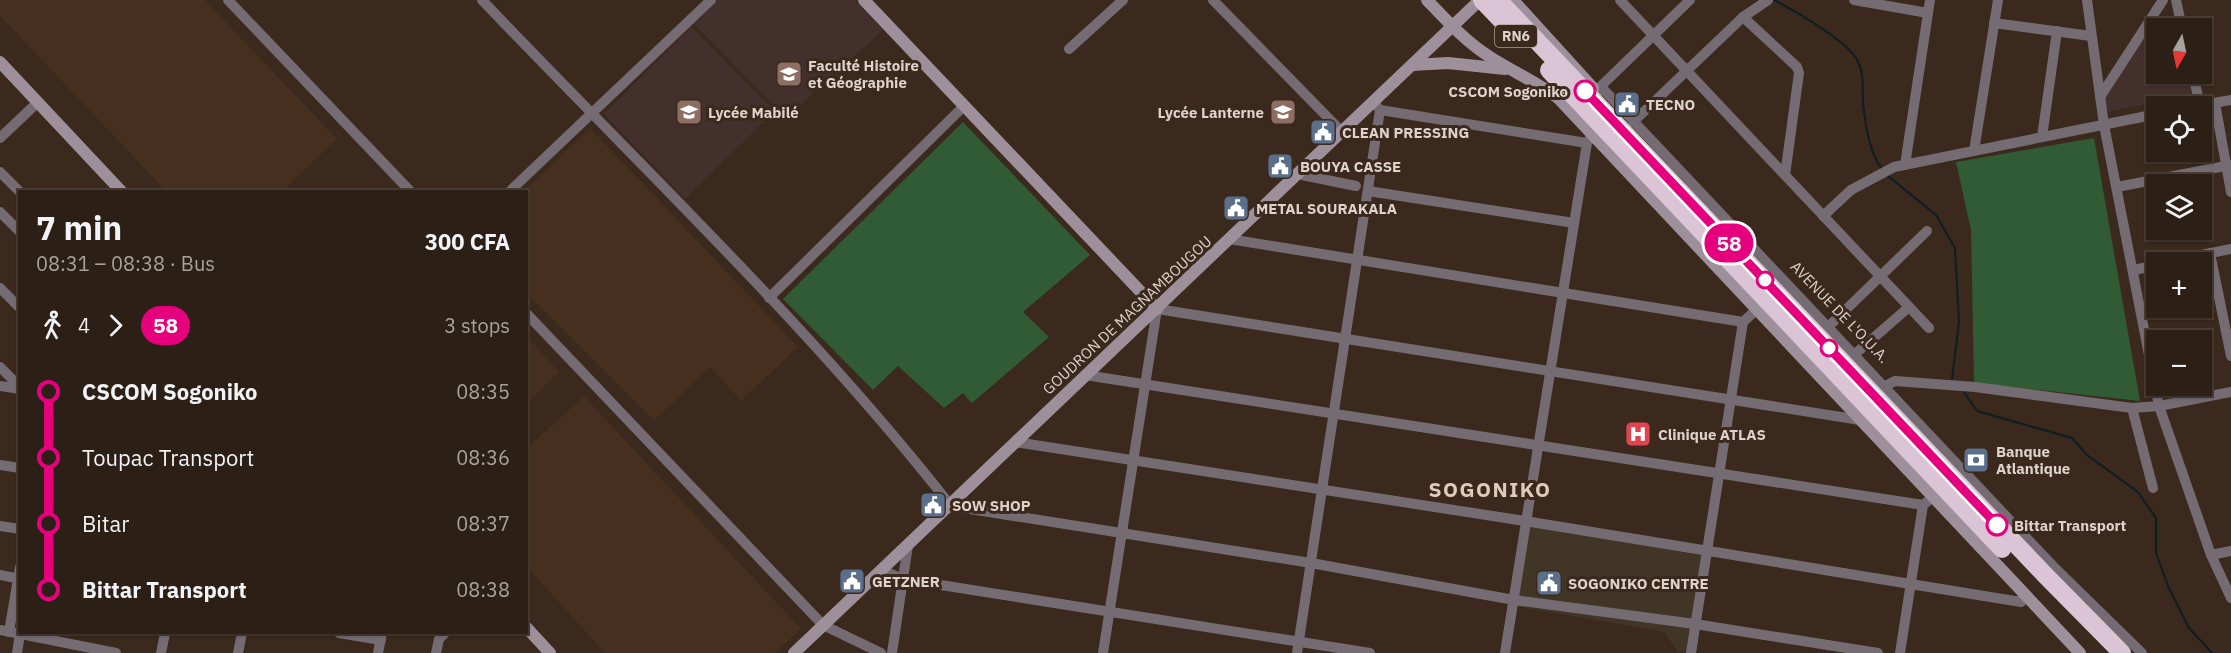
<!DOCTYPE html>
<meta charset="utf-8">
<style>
:root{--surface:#2c1f15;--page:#34271e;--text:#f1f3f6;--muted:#a6a2a0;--line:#483d34}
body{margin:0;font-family:"IBM Plex Sans",sans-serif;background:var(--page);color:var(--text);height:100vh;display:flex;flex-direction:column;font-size:22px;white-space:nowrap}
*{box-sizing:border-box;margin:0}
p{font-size:20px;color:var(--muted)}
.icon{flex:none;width:33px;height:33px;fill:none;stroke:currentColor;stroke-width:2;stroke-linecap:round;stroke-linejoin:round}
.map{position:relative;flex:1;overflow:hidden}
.details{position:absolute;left:18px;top:190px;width:510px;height:444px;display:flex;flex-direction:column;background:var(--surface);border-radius:0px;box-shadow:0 2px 4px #0004,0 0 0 2px var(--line)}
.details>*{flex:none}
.badge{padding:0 12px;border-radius:20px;font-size:21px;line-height:39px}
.needle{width:39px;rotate:189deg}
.tools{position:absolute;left:2146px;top:18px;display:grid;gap:12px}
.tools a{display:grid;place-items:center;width:66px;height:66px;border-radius:0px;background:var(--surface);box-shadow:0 2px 4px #0004,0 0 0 2px var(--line);font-size:30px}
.map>.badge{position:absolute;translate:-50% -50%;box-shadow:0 0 0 3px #fff}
.legs{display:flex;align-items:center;gap:9px;height:66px;padding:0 18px;font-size:20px}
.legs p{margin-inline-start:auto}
.headline{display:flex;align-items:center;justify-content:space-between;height:102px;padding:0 18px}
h1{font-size:33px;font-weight:700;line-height:45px}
ul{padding:0 18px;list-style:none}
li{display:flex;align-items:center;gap:21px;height:66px;font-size:22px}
li i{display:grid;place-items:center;width:9px;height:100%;margin:0 8px;background:currentColor}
li i::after{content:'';width:15px;height:15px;margin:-8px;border:4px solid;border-radius:50%;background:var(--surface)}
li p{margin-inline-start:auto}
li:first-child i{background:linear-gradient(#0000 50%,currentColor 0)}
li:last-child i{background:linear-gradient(currentColor 50%,#0000 0)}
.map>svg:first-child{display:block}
</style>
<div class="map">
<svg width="2231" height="653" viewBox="0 0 2231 653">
<rect width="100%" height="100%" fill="#3a291c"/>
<polygon fill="#413526" points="1527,524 1703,556 1687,651 1678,652 1664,632 1515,606"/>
<g fill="#462f1e">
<polygon points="0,0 205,0 337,139 281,192 167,192 0,16"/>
<polygon points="590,128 798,347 741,401 710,367 654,421 527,294 526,192 523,192"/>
<polygon points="527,337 559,372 527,403"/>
<polygon points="584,396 801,629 775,653 605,653 527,567 527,448"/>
</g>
<g fill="#432f2b">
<polygon points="718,0 855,0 883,30 786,118 694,24"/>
<polygon points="691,27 775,111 685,199 604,114"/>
<polygon points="2144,31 2157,31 2157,74 2187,74 2192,95 2107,112 2105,97"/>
</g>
<g fill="#315b34">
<polygon points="963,122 1090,255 1023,312 1049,337 972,403 963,393 944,408 898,366 873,390 783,299"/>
<polygon points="2094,138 2140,401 1974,383 1971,230 1956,162"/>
</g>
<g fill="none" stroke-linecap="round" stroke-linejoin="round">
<g stroke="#0d1d24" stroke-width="2">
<path d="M1774,0C1795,11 1844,39 1856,58C1865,72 1862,89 1863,103C1865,123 1869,153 1882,169"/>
<polyline points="1888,176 1936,215 1955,248 1959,322 1952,379"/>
<polyline points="1964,392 1977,411 2072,438 2087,455 2138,492 2156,518 2156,553 2168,586 2189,628 2212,653"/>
</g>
<g stroke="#756c73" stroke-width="10">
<polyline points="228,0 411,192"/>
<path d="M482,0C640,166 809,325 951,506L1311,563L1514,600L1695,624L1878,653"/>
<polyline points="1213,0 1341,131"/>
<polyline points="1620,0 1929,328"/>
<polyline points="1854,0 1928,13"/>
<polyline points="2087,0 2104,125 2159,406 2211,555 2231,598"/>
<polyline points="2176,0 2182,28"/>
<polyline points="1743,17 1797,67 1799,73 1785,175"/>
<polyline points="1994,23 2091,36"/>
<polyline points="1069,49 1123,0"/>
<polyline points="2193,74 2200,106"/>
<polyline points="1599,88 1690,0"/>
<polyline points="1594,89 1605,91 2054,567 2142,653"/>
<polyline points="2100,97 2163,0"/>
<polyline points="2215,103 2231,192"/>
<polyline points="1376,105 1380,110 1587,143"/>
<polyline points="2196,106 2231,100"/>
<polyline points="1633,122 1743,17 1768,0"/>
<polyline points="2042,137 2057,31"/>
<polyline points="0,138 37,103"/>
<polyline points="1974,151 1998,0"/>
<polyline points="1905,165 1930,0"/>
<polyline points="0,172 20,192"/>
<polyline points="1297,174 1356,186"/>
<polyline points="2117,187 2231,165"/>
<polyline points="1368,191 1574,223"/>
<polyline points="509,192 711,0"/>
<polyline points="0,212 20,232"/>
<polyline points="1823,216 1851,190 1894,167 2157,114"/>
<polyline points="1229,239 1743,322"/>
<polyline points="2210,253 2231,356"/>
<polyline points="2167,262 2231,249"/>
<polyline points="2134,270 2157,265"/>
<polyline points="0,288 20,308"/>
<polyline points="769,298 964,106"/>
<polyline points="526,313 823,625 881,653"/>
<polyline points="1829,326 1927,231"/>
<polyline points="1855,354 1909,307"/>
<polyline points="0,367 20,387"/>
<polyline points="1085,375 1923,505"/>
<polyline points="0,386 20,389"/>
<polyline points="1885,386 1895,381 1975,387 2132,408 2159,406 2231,392"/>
<polyline points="2132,408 2153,488"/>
<polyline points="1015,442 1525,521 2021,602 2023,594"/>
<polyline points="0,465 20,468"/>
<polyline points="0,526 20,529"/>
<polyline points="2211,555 2231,551"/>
<polyline points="882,570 903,579 1370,653"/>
<polyline points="0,575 20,579"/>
<polyline points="0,630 116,653"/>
<polyline points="9,632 20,567"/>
<polyline points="339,633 381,640"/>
<polyline points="17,653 20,634"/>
<polyline points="161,653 165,633"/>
<polyline points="238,653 242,633"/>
<polyline points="378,653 382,633"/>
<polyline points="436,653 439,639 445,633"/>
<polyline points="892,653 908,545"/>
<polyline points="1103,653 1157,309 1860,420"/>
<polyline points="1297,653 1380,110"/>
<polyline points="1505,653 1587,143 1596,129"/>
<polyline points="1691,653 1743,322 1756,310"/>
<polyline points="1900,653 1923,505 1928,501"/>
</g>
<g stroke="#9e909b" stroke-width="12">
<polyline points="864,0 1157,309"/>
<path d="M1427,0C1446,20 1466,42 1490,57C1512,71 1536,82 1558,98L2080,653"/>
<polyline points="1513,0 1593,88"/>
<polyline points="0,62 122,192"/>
<polyline points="1412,65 1448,63 1505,69"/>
<polyline points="526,627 550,653"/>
<polyline points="794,653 1480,0"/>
</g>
<g stroke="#dac4d6" stroke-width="18">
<polyline points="1482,0 1503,22"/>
<polyline points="1498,0 2046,576 2122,653"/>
<polyline points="1549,70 2002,549"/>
</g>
</g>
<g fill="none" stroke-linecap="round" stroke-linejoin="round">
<defs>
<polyline id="line-1" points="1585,91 1997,525"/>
</defs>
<use href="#line-1" stroke="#fff" stroke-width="14"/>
<use href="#line-1" stroke="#e6007e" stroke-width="9"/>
</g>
<defs>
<symbol id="university-square" viewBox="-11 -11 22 22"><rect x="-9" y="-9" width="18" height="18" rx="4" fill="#8d6e63" stroke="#3a291c"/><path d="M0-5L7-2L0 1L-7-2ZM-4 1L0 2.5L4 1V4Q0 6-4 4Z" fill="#fff"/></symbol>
<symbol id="civic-square" viewBox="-11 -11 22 22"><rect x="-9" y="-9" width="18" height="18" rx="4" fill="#5c6f8a" stroke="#3a291c"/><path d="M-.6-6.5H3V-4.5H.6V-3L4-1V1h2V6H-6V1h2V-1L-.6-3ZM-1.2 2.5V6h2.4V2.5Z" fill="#fff"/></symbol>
<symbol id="school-square" viewBox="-11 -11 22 22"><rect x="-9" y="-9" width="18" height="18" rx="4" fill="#8d6e63" stroke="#3a291c"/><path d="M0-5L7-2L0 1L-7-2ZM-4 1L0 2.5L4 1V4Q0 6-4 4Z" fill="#fff"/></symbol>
<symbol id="hospital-square" viewBox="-11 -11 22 22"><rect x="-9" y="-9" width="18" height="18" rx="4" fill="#e0444e" stroke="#3a291c"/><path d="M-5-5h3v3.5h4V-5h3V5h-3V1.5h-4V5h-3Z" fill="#fff"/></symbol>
<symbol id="bank-square" viewBox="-11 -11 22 22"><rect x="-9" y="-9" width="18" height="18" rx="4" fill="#5c6f8a" stroke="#3a291c"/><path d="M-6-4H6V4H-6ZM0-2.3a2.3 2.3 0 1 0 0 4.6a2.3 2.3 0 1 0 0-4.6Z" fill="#fff"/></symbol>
</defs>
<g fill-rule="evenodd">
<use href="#university-square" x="774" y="59" width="30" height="30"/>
<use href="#civic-square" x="1612" y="89" width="30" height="30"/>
<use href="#school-square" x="674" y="97" width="30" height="30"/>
<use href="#school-square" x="1268" y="97" width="30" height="30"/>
<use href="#civic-square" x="1308" y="117" width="30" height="30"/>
<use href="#civic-square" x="1265" y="151" width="30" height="30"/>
<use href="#civic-square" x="1221" y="193" width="30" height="30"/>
<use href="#hospital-square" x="1623" y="419" width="30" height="30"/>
<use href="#bank-square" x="1961" y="445" width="30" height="30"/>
<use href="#civic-square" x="918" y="490" width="30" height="30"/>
<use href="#civic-square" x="837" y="566" width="30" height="30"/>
<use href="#civic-square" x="1534" y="568" width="30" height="30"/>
</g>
<g fill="#fff" stroke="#e6007e" stroke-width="3">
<circle cx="1585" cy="91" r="10"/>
<circle cx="1765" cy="280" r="8"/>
<circle cx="1829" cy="348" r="8"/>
<circle cx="1997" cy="525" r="10"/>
</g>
<g text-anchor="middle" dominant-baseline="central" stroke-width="6" stroke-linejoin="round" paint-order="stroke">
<rect fill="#3a291c" stroke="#ad9f96" stroke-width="1.5" x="1495" y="25" width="42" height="22" rx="4.5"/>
<g font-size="14" font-weight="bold" fill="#ded2ca">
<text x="1516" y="36">RN6</text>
</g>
<g font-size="15" font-weight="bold" fill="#ded2ca" stroke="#3a291c" text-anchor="start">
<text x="808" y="65">Faculté Histoire<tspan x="808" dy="17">et Géographie</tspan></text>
<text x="1646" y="104">TECNO</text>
<text x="708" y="112">Lycée Mabilé</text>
<text x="1264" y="112" text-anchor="end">Lycée Lanterne</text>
<text x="1342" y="132">CLEAN PRESSING</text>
<text x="1300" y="166">BOUYA CASSE</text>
<text x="1256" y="208">METAL SOURAKALA</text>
<text x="1658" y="434">Clinique ATLAS</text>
<text x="1996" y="451">Banque<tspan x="1996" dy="17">Atlantique</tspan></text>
<text x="952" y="505">SOW SHOP</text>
<text x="872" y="581">GETZNER</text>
<text x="1568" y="583">SOGONIKO CENTRE</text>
</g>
<g font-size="15" font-weight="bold" fill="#ded2ca" stroke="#3a291c" text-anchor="end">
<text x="1568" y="91">CSCOM Sogoniko</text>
<text x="2014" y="525" text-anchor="start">Bittar Transport</text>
</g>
<g font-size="15" fill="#ded2ca" stroke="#3a291c">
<text transform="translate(1840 312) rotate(46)">AVENUE DE L'O.U.A.</text>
<text transform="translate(1127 315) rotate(-43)">GOUDRON DE MAGNAMBOUGOU</text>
</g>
<g font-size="21" font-weight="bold" letter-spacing="1.5" fill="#e2cabb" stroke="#3a291c">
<text x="1490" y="489">SOGONIKO</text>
</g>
</g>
</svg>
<div class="tools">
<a><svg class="needle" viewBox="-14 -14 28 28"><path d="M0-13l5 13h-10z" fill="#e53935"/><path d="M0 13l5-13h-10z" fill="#a6a2a0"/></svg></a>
<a><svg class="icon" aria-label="locate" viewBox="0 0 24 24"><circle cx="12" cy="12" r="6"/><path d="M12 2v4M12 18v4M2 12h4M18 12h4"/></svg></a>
<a><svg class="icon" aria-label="layers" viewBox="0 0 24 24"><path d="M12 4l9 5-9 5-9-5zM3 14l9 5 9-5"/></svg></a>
<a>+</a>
<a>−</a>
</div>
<b class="badge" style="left:1729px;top:243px;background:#e6007e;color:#fff">58</b>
<section class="details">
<div class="headline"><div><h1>7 min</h1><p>08:31 – 08:38 · Bus</p></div><b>300 CFA</b></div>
<div class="legs"><svg class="icon" aria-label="walk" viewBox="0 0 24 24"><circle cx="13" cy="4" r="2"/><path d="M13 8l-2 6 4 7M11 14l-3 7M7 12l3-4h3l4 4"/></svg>4<svg class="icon" aria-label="forward" viewBox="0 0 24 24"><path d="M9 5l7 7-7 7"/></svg><b class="badge" style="background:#e6007e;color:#fff">58</b><p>3 stops</p></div>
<ul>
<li><i style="color:#e6007e"></i><b>CSCOM Sogoniko</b><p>08:35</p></li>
<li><i style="color:#e6007e"></i><span>Toupac Transport</span><p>08:36</p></li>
<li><i style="color:#e6007e"></i><span>Bitar</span><p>08:37</p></li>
<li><i style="color:#e6007e"></i><b>Bittar Transport</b><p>08:38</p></li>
</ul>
</section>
</div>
